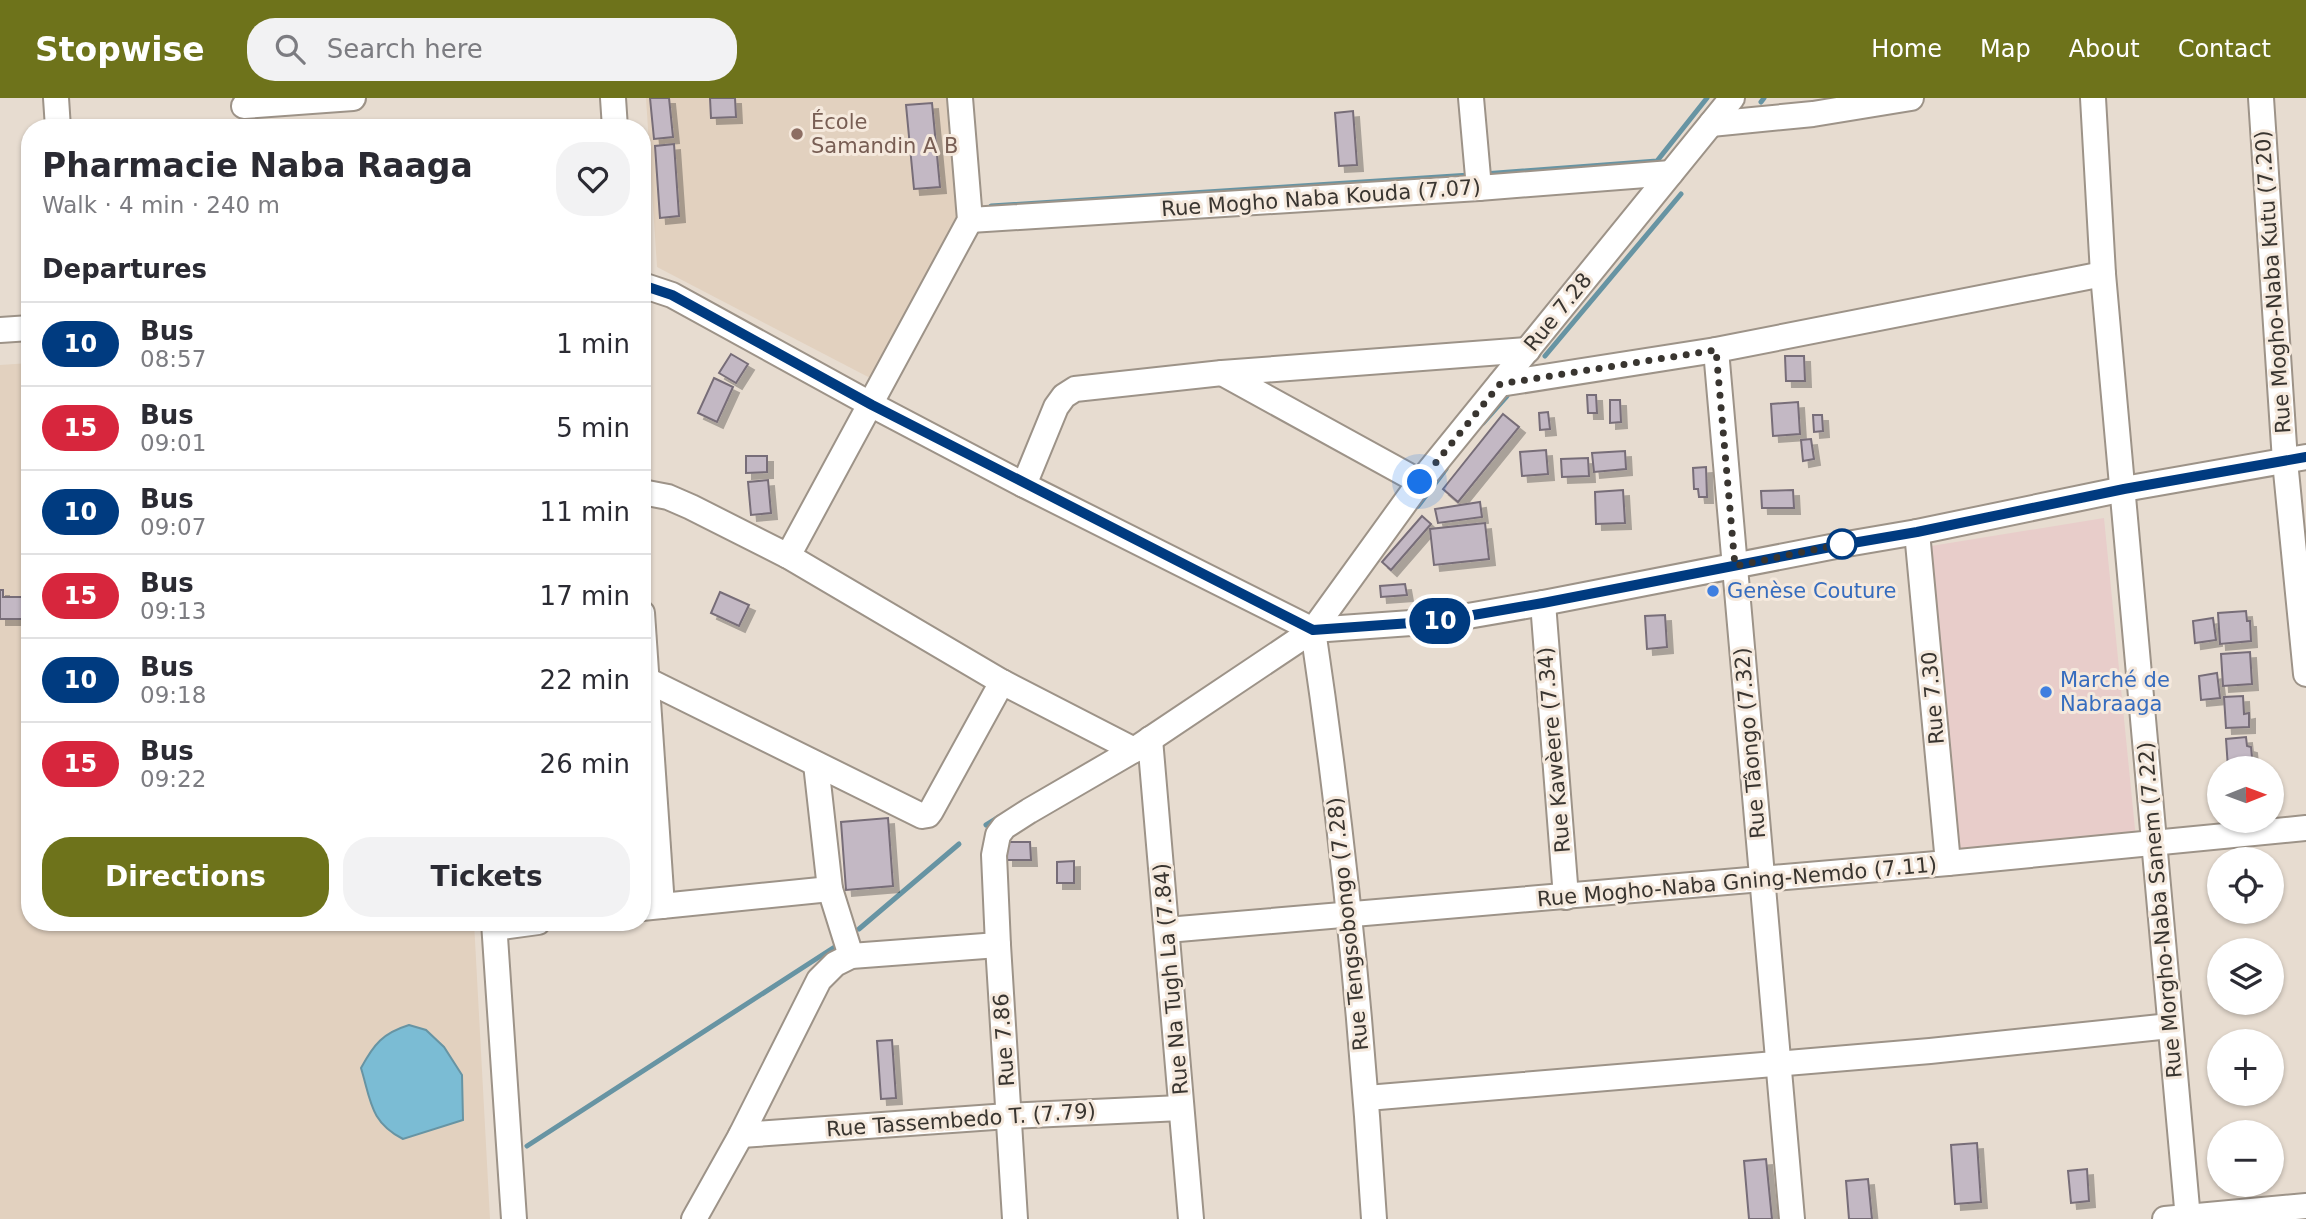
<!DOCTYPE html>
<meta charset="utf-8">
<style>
:root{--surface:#fff;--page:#f2f2f3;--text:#2b2b33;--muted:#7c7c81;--line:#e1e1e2;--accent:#6e731b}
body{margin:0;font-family:"DejaVu Sans",sans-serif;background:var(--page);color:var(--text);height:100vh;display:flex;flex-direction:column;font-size:26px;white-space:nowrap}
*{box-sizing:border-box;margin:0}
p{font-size:23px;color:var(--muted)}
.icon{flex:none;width:38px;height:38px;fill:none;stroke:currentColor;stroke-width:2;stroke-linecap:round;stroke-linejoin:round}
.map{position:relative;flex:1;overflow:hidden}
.side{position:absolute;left:21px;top:21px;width:630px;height:812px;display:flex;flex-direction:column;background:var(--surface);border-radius:28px;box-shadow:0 2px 5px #0004}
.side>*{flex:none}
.badge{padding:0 14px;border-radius:23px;font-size:24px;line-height:46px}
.needle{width:46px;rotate:89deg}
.fabs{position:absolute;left:2207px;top:658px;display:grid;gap:14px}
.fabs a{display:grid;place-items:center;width:77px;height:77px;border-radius:50%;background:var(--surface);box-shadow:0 2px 5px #0004;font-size:35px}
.you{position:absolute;width:35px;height:35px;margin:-18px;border:5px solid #fff;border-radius:50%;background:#1a73e8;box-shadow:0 0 0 10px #1a73e833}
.map>.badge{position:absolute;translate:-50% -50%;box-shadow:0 0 0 4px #fff}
h2{padding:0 21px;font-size:26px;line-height:63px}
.round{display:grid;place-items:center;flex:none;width:74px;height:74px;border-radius:28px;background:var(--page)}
.overview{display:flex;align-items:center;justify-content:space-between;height:119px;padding:0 21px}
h1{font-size:33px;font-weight:600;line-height:52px}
.cta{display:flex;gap:14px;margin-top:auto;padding:14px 21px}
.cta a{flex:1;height:80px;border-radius:28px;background:var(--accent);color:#fff;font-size:28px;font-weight:600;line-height:80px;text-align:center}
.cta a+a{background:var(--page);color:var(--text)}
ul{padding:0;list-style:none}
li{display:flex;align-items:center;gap:21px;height:84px;padding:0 21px;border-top:2px solid var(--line)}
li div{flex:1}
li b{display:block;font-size:26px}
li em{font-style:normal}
li .badge{min-width:77px;font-weight:700;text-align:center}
header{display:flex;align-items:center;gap:42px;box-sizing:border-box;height:98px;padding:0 35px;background:var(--accent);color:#fff}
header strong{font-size:33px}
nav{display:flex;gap:38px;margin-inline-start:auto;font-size:24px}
.search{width:490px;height:63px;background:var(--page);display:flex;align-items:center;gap:18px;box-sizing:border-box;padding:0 24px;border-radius:28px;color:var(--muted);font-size:26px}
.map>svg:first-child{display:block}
</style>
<header>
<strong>Stopwise</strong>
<div class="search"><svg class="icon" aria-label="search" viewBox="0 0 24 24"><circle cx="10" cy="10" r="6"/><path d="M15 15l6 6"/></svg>Search here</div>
<nav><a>Home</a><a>Map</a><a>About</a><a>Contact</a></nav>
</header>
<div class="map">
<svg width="2306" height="1121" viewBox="0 0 2306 1121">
<defs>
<filter id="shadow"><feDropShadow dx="6" dy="6" stdDeviation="0" flood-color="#0004"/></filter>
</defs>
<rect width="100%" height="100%" fill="#e7dcd0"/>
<polygon fill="#e8cdca" points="2104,420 2136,741 1952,762 1925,449"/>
<g fill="#e2d1bf">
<polygon points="646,0 947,0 957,123 874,282 657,169"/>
<polygon points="30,265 30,824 474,824 490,1121 0,1121 0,267"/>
</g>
<path fill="#7bbcd4" stroke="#6794a3" stroke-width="2" d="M409,927L426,932L444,949L462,977L463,1022L403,1041C370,1024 371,1003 361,970C374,946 383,935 409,927Z"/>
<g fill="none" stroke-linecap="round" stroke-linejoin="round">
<g stroke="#6794a3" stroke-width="5">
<polyline points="1761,4 1764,0"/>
<polyline points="1484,76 1657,63 1707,0"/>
<polyline points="991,108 1470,77"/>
<polyline points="1545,258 1681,96"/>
<polyline points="1483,325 1507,298"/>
<polyline points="1418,408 1446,371"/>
<polyline points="986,727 999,719"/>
<polyline points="859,831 959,746"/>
<polyline points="527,1048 833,850"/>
</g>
</g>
<g fill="#c3b8c4" stroke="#776d78" stroke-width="2" filter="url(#shadow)">
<polygon points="650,0 669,0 673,39 654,41"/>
<polygon points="710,0 735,0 736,19 711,20"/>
<polygon points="932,5 940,89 914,91 906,7"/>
<polygon points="1353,13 1357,67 1339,68 1335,15"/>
<polygon points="674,46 679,118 660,120 655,48"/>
<polygon points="731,256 748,266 736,285 719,275"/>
<polygon points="1785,258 1804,258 1805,283 1786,283"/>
<polygon points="714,280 733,289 717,324 698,315"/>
<polygon points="1587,297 1596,297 1597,315 1588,315"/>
<polygon points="1610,302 1620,302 1621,324 1610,325"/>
<polygon points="1798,304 1800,336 1773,338 1771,306"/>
<polygon points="1548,314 1550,331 1540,332 1539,315"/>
<polygon points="1503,316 1519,329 1458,404 1443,391"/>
<polygon points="1813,317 1822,317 1823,333 1814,334"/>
<polygon points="1811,341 1814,361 1803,363 1801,342"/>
<polygon points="1546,352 1548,376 1522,378 1520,354"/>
<polygon points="1625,353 1626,371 1594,374 1592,355"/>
<polygon points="746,358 767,358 767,374 746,375"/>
<polygon points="1588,360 1589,378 1562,379 1561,361"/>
<polygon points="1706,369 1707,399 1699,399 1698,391 1694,391 1693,370"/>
<polygon points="768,382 771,415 751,417 748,384"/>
<polygon points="1623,392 1625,425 1596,426 1595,394"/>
<polygon points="1793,392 1794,410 1762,410 1761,393"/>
<polygon points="1480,404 1482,419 1438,425 1435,411"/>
<polygon points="1422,418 1431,426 1391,472 1382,464"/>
<polygon points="1485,425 1489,461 1434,467 1430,431"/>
<polygon points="1405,486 1407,497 1381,499 1380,488"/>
<polygon points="0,492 3,492 3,499 30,499 30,521 0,521"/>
<polygon points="720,494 749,507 739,528 711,515"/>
<polygon points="2246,513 2247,523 2250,523 2251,543 2220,546 2218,515"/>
<polygon points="1665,517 1667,549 1647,551 1645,518"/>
<polygon points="2213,520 2216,542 2195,545 2193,523"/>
<polygon points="2250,554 2252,586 2223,588 2221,556"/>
<polygon points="2217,575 2220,600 2201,602 2199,578"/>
<polygon points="2243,598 2244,616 2249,615 2249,629 2226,630 2224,599"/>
<polygon points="2246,639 2247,648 2251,649 2253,670 2228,670 2226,641"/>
<polygon points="888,720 893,788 846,792 841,724"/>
<polygon points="1007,744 1030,744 1031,762 1007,762"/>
<polygon points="1074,763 1074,785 1057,785 1057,764"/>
<polygon points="892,942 896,1000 881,1001 877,943"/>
<polygon points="1977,1045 1981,1104 1955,1106 1951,1047"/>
<polygon points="1766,1061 1772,1121 1749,1121 1744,1063"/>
<polygon points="2087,1071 2089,1103 2071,1105 2068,1073"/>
<polygon points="1868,1081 1872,1121 1849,1121 1846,1083"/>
</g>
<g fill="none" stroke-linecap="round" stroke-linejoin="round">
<defs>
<g id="minor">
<polyline points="56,0 58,30"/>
<polyline points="613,0 615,30"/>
<polyline points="1471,0 1479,90"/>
<polyline points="2093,0 2103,176 2188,1121"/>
<polyline points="2261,0 2285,363 2306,576"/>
<polyline points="244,8 353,0"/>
<polyline points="1711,26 1813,16 1911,0"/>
<polyline points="970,122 1479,90 1671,75"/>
<polyline points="642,187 672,197 872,307 1024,387 1313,532 1439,523 1543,505 1841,447 1917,434 2124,391 2306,359"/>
<polyline points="0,232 30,230"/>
<polyline points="1716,252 1792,1121"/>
<polyline points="1222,275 1420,384"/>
<polyline points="1500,286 1716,252 2103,176"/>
<polyline points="1024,387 1056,309 1064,298 1075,291 1222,275 1528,252"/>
<polyline points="642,394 668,399 691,409 788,458 1002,584 1134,652"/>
<polyline points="1917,434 1948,765"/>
<polyline points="788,458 970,122 960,0"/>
<polyline points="1543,505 1566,799"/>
<polyline points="642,515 662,808"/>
<path d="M1313,532C1342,727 1362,924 1374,1121"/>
<polyline points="647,582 922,718 928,717 931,713 1002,584"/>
<polyline points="1150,641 1191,1121"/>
<polyline points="816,666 830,791 851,858"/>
<polyline points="642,810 830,791"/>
<polyline points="494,824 514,1121"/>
<polyline points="495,830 538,824"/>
<polyline points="1167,832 1948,765 2306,730"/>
<polyline points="1367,1000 1930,953 2170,928"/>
<polyline points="741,1037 1008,1018 1181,1010"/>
<polyline points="694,1121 741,1037 819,882 835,866 851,858 998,847"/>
<polyline points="1015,1121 998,847 994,757 998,737 1004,729 1029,713 1134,652 1313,532 1420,384 1732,0"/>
<polyline points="2165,1121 2306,1108"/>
</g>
</defs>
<use href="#minor" stroke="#9d9388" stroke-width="28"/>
<use href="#minor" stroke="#fff" stroke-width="24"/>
</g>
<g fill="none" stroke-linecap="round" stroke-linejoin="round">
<defs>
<polyline id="line" points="642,187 672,197 872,307 1313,532 1439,523 1543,505 1841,447 1917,434 2124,391 2306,359"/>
</defs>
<use href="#line" stroke="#fff" stroke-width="16"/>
<use href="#line" stroke="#003b80" stroke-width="10"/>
<polyline stroke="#393530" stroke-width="7" stroke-dasharray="0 12.6" points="1420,384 1500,286 1716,252 1735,468 1842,446"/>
</g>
<circle fill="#8d6e63" stroke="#f5e9dd" stroke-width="2.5" cx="797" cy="36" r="7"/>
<circle fill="#fff" stroke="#003b80" stroke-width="3.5" cx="1842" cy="446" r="14"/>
<g fill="#3f7fe0" stroke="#f5e9dd" stroke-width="2.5">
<circle cx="1713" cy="493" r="7"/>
<circle cx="2046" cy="594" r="7"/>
</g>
<g text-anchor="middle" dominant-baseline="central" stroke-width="6" stroke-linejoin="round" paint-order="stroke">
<g font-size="21" fill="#785e54" stroke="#f5e9dd" text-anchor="start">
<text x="811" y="24">École<tspan x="811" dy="24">Samandin A B</tspan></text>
</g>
<g font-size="21" fill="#393530" stroke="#f5e9dd">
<text transform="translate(1321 100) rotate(-4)">Rue Mogho Naba Kouda (7.07)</text>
<text transform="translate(2273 184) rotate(-94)">Rue Mogho-Naba Kutu (7.20)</text>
<text transform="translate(1558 214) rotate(-51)">Rue 7.28</text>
<text transform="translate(1933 600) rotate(-95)">Rue 7.30</text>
<text transform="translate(1750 645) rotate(-95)">Rue Tâongo (7.32)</text>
<text transform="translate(1554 652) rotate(-95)">Rue Kawèere (7.34)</text>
<text transform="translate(1737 784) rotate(-5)">Rue Mogho-Naba Gning-Nemdo (7.11)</text>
<text transform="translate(2160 812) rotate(-95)">Rue Morgho-Naba Sanem (7.22)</text>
<text transform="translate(1348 826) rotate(-96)">Rue Tengsobongo (7.28)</text>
<text transform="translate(1171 881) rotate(-95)">Rue Na Tugh La (7.84)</text>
<text transform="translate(1004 942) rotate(-94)">Rue 7.86</text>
<text transform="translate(961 1022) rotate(-4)">Rue Tassembedo T. (7.79)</text>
</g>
<g font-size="21" fill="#366cbe" stroke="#f5e9dd" text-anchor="start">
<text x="1727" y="493">Genèse Couture</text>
<text x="2060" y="582">Marché de<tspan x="2060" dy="24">Nabraaga</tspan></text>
</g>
</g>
</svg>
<div class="fabs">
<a><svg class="needle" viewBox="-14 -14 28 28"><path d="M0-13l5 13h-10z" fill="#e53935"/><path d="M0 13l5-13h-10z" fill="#7c7c81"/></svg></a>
<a><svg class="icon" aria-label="locate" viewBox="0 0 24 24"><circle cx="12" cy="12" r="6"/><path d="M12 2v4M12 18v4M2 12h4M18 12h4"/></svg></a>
<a><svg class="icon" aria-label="layers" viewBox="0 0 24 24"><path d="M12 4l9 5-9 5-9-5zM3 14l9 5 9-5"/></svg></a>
<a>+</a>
<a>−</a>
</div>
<div class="you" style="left:1420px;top:384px"></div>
<b class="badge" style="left:1440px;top:523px;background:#003b80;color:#fff">10</b>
<section class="side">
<div class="overview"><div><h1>Pharmacie Naba Raaga</h1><p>Walk · 4 min · 240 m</p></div><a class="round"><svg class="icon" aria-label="heart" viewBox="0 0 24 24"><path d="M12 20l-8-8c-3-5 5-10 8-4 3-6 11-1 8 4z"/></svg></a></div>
<h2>Departures</h2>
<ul>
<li><span class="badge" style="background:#003b80;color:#fff">10</span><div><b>Bus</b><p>08:57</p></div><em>1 min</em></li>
<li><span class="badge" style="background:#d7263d;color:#fff">15</span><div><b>Bus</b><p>09:01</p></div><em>5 min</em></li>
<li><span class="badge" style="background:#003b80;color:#fff">10</span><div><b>Bus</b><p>09:07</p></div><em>11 min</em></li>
<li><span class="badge" style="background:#d7263d;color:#fff">15</span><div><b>Bus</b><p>09:13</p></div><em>17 min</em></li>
<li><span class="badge" style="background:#003b80;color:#fff">10</span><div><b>Bus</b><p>09:18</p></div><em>22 min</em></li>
<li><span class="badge" style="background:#d7263d;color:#fff">15</span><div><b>Bus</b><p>09:22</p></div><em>26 min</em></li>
</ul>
<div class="cta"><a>Directions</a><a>Tickets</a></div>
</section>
</div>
